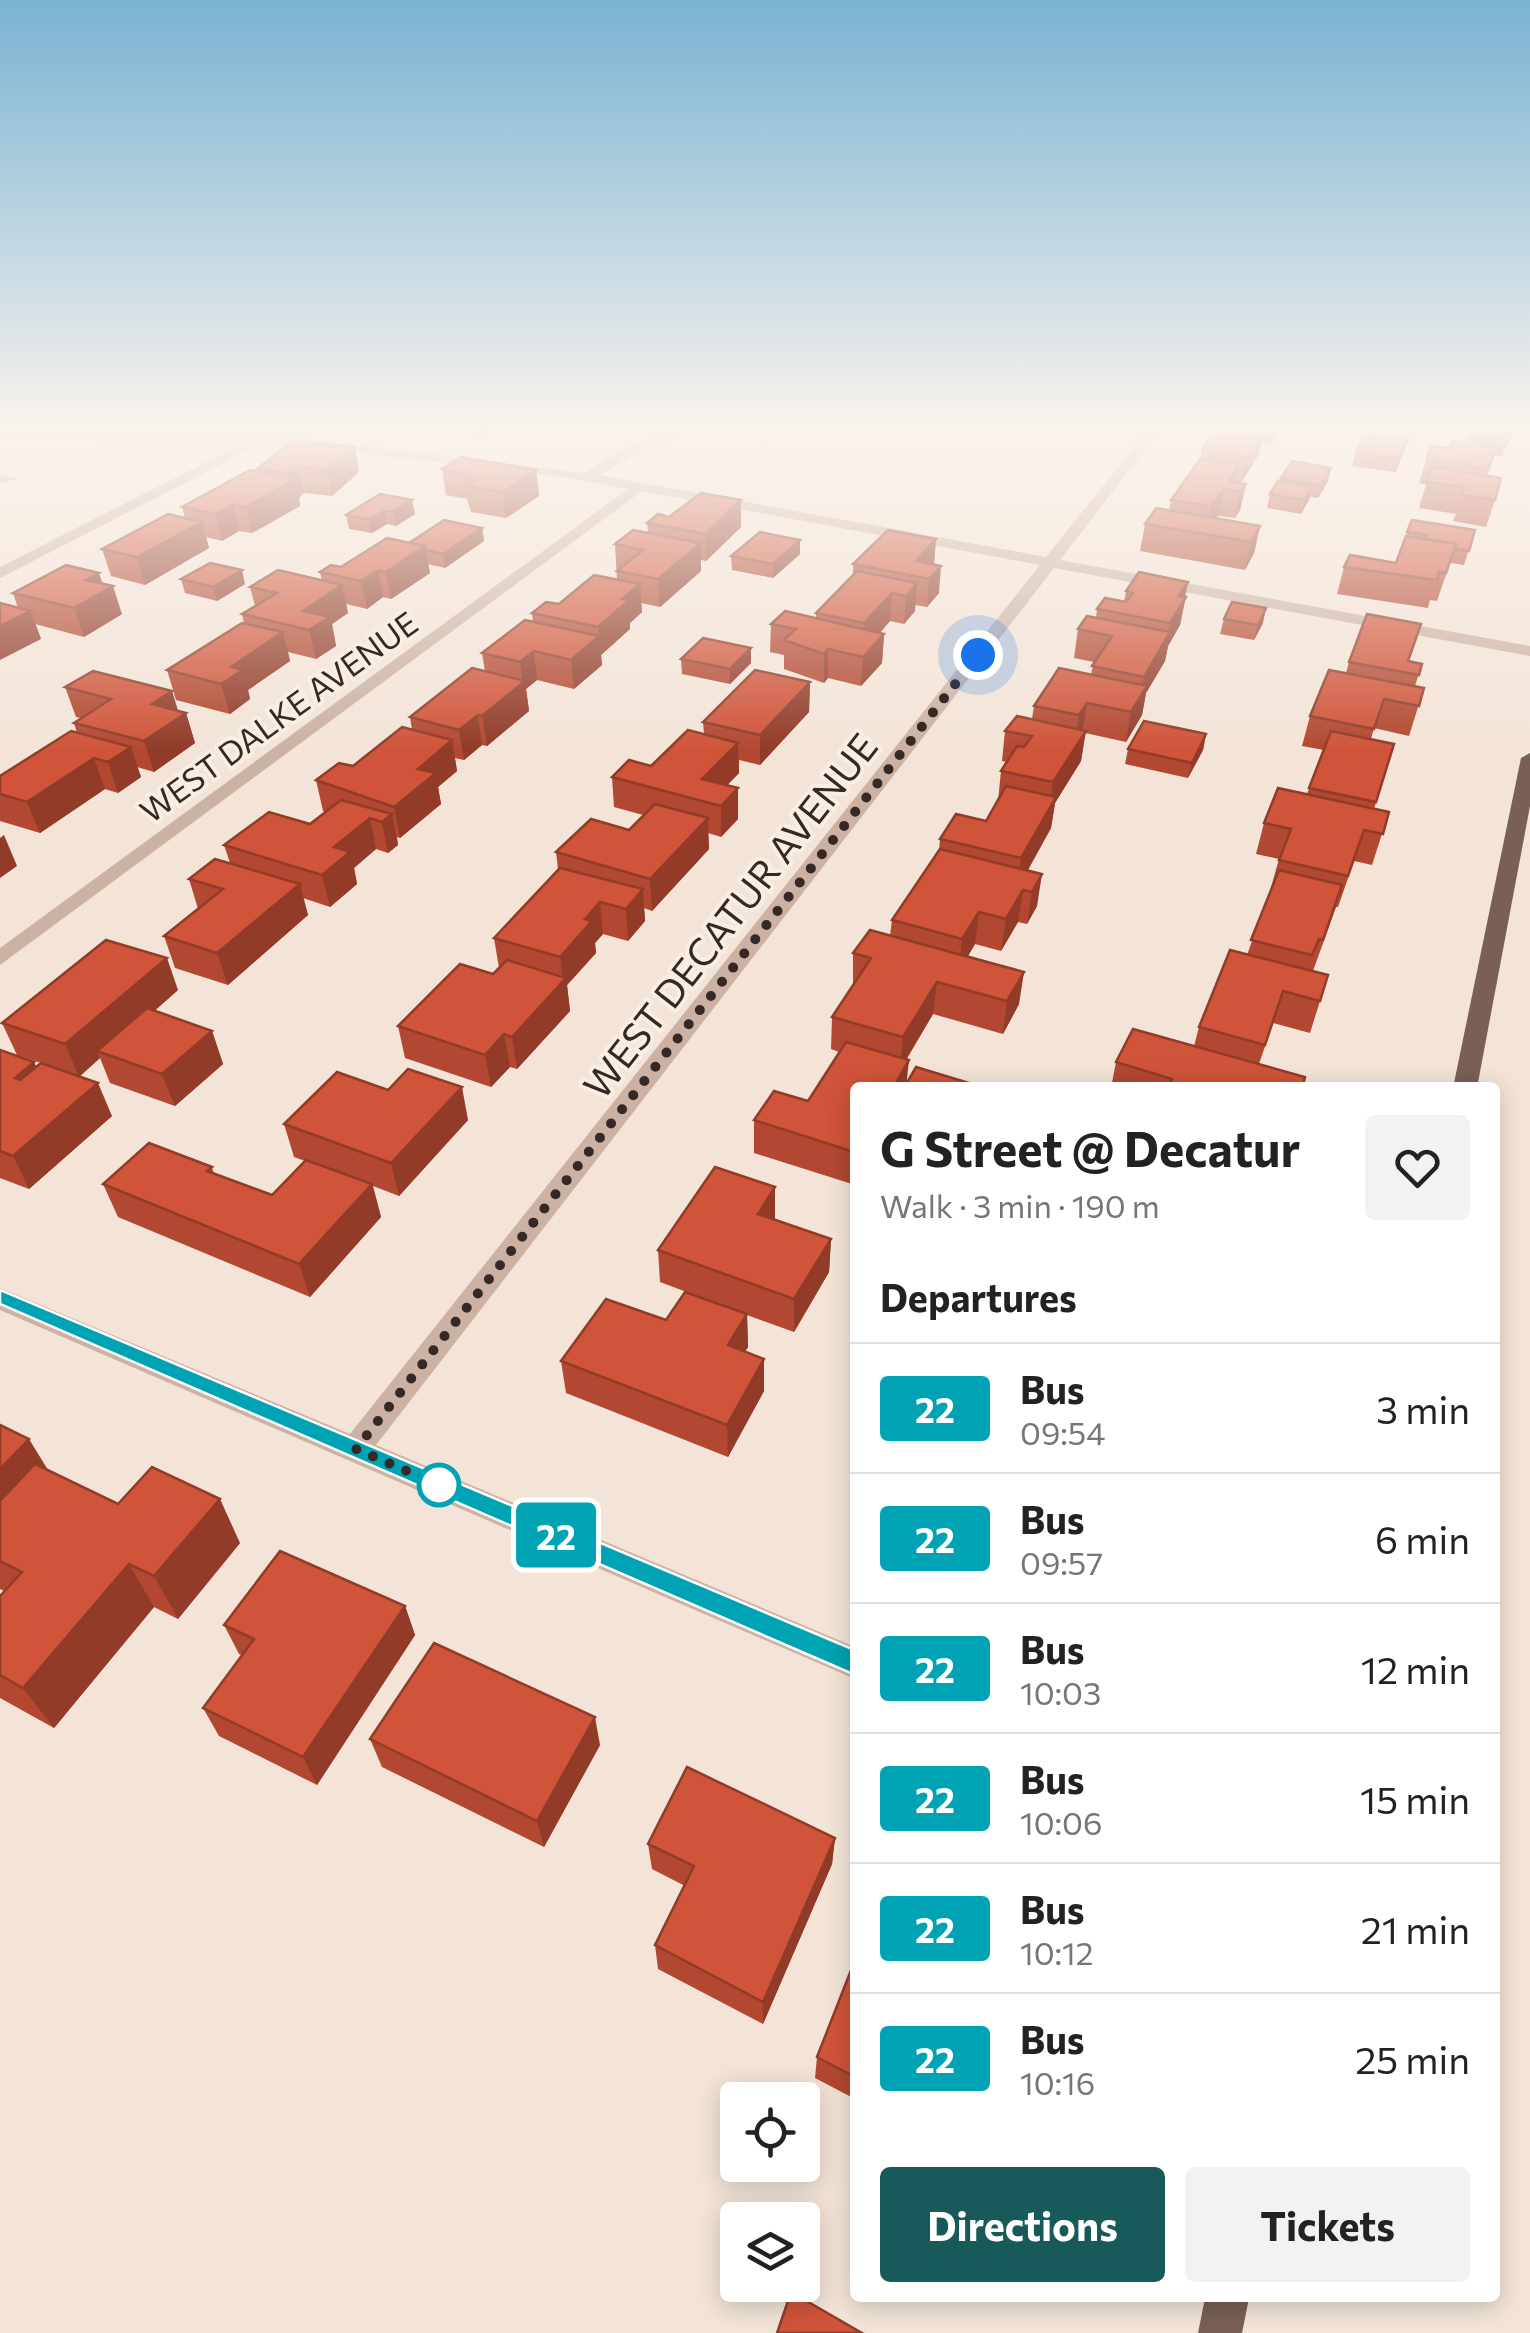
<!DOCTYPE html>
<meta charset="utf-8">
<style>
:root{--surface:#fff;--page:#f2f2f2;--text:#222;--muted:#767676;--line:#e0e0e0;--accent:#185959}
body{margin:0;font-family:Commissioner,sans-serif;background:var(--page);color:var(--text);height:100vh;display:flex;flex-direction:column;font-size:38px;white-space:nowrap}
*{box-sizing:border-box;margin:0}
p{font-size:32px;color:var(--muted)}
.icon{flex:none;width:55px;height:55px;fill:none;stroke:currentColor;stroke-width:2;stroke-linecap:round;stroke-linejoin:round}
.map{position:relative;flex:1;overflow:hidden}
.drawer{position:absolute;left:850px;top:1082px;width:650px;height:1220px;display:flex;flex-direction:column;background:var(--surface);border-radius:10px;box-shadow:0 5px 25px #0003}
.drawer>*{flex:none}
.badge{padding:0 20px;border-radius:8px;font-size:35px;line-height:65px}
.controls{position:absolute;left:720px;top:2082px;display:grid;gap:20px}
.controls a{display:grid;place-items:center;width:100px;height:100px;border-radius:10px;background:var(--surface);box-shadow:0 5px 25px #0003;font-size:50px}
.you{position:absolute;width:50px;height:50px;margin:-25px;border:8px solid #fff;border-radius:50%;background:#1a73e8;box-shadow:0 0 0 15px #1a73e833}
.map>.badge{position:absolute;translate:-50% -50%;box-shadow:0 0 0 5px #fff}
h2{padding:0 30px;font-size:38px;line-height:90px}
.round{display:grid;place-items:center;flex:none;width:105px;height:105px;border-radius:10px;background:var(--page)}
.overview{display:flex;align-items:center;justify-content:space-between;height:170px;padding:0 30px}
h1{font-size:48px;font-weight:700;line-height:75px}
.primary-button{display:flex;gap:20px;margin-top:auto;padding:20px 30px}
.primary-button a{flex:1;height:115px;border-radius:10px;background:var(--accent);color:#fff;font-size:40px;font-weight:700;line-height:115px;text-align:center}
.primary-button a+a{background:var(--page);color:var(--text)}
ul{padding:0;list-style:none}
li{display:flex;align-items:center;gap:30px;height:130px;padding:0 30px;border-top:2px solid var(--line)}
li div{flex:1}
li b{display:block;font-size:38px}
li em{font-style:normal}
li .badge{min-width:110px;font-weight:700;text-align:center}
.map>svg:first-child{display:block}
</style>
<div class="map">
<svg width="1530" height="2333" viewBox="0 0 1530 2333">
<rect width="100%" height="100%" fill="#f3e4d7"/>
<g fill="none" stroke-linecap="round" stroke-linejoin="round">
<g fill="#cbb2a2" fill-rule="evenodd">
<polygon points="689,425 706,425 637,453 599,475 1046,557 1152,425 1164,425 1060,560 1530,646 1530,656 1054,568 376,1445 855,1647 855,1679 0,1310 0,1288 350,1434 1040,565 642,491 0,965 0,948 628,489 569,478 302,446 259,445 0,578 0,567 242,444 0,438 0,430 302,438 584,473 627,447"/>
<polygon points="0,475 19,479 0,483"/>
</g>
<g fill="#795f55" fill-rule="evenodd">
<polygon points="1530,753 1530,806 1477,1088 1453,1088 1521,758"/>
<polygon points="1205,2298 1249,2298 1242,2333 1198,2333"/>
</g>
</g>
<g fill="#b24831">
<polygon points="451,425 506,425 478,435 451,426"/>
<polygon points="656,425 687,425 672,430"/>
<polygon points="1220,425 1283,425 1270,444 1261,442 1259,454 1241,483 1246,484 1240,510 1235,518 1218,516 1216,518 1260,526 1254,553 1245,570 1140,551 1145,524 1169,510 1171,500 1200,459 1202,450"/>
<polygon points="1463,425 1514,425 1502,457 1493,455 1487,475 1495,500 1486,527 1453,521 1456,514 1419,508 1426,485 1419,483 1427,457 1466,443 1472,428 1462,426"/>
<polygon points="1408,439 1396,472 1352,466 1356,453"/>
<polygon points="293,441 359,472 332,496 304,493 299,498 300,506 252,533 239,531 222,541 206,537 209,548 145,585 111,576 102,549 185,518 182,507 258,472 257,469"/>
<polygon points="442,469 536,470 539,496 506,518 471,512 467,499 446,495"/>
<polygon points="1281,478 1328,481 1318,498 1310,497 1301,514 1267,508 1270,494"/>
<polygon points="380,494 415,514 396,526 387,524 372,533 349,529 346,515"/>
<polygon points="1412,520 1475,530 1464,565 1450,563 1437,601 1430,600 1428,608 1337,594 1344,567 1396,563"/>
<polygon points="647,523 741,527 706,561 701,560 701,571 660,607 641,603 642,612 630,623 630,629 601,655 602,665 574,689 537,680 526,689 529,711 487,746 482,745 464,760 455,758 457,771 438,787 441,804 400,838 397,837 398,845 388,853 376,849 354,868 357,884 330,907 303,898 308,915 228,985 175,968 164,936 198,909 189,879 230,863 224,845 310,824 325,812 323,811 316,780 353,766 412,730 410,717 485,671 482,653 533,622 532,613 559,604 617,580 615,544 648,533"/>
<polygon points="482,528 484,541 445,568 428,564 430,573 391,599 383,597 367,609 346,604 348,613 332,624 336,646 316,659 288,652 290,661 248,690 250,699 230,714 176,700 167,670 244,623 242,614 255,606 250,587 322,581 320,572 341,567 409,543"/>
<polygon points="800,540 800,554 773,578 732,570 731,556"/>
<polygon points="853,564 934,564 939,593 927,607 915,605 915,611 904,624 890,621 880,633 884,634 882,663 861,686 828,678 824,683 784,669 784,655 770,652 771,624 816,618 816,613 853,576"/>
<polygon points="181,579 245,584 217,601 185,593"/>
<polygon points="103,584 122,614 84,637 35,624 41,639 18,608 13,593"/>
<polygon points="1126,591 1186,597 1180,625 1168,646 1165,661 1146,693 1142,715 1126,742 1085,733 1081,761 1055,803 1051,828 1027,871 1037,906 1027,924 1018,922 1001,951 975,944 968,956 1019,1004 1003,1034 933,1014 906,1060 907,1083 979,1086 855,1088 855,1180 852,1184 754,1153 754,1120 808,1101 839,1052 831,1049 832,1017 853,986 853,953 890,936 892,920 939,851 940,839 986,821 998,801 1001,771 1007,762 1002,761 1005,731 1032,719 1034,706 1091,674 1094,662 1074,658 1078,629 1096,618 1097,609 1124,602"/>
<polygon points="1224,619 1263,623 1254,640 1220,634"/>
<polygon points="681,659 751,663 730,684 682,674"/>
<polygon points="1409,661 1422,664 1415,686 1424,688 1409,736 1374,728 1371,739 1394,744 1374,809 1389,812 1372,865 1354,861 1338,907 1336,907 1313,971 1320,1001 1310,1033 1273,1023 1259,1064 1302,1088 1111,1088 1116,1062 1194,1046 1199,1027 1247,955 1270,891 1279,859 1256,854 1264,823 1307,794 1324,750 1302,746 1310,716 1346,673 1349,662"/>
<polygon points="810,682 809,712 760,765 739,760 739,773 727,785 738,788 738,819 721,837 708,833 709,849 652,911 644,908 645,921 628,941 603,934 595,943 596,953 567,985 570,1011 517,1069 510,1067 491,1087 405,1058 398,1026 493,974 499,968 494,938 558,869 556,852 629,830 643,815 614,807 612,777 651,766 704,734 703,722"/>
<polygon points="65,687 172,691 178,711 186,713 195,743 154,772 137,767 141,777 118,793 105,789 40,833 0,821 0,776 77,733 74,723 81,718 76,717"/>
<polygon points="1206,734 1203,750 1188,778 1125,764 1128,749"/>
<polygon points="178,990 154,1011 212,1031 223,1064 175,1106 110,1083 100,1058 79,1077 112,1116 29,1189 0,1178 0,1050 34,1062 36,1067 41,1063 17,1055 2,1023"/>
<polygon points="468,1120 399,1196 373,1186 381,1217 310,1297 118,1217 103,1184 212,1167 214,1174 272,1195 305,1161 294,1157 284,1124"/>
<polygon points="775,1219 831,1239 829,1272 794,1332 747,1315 748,1347 745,1351 764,1391 728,1457 566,1393 561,1361 666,1320 697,1296 660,1282 658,1250"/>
<polygon points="0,1425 48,1470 118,1504 240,1543 178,1619 154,1607 54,1728 0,1698 0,1596 4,1591 0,1589"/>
<polygon points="405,1606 415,1635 317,1785 219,1736 203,1708 242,1655 239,1654 224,1625"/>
<polygon points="370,1739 600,1745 544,1847 382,1767"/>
<polygon points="835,1838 832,1864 763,2024 658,1969 655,1945 685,1886 652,1869 648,1844"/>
<polygon points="855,1960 855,2099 815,2078 817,2057"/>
</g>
<g fill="#913b28">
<polygon points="477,425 506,425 478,435"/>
<polygon points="672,425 687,425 672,430"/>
<polygon points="1274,425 1283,425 1270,444"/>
<polygon points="1264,429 1259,454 1241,483 1247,457"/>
<polygon points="355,447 359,472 332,496 327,470"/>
<polygon points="1239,465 1234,491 1229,481"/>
<polygon points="299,467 304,493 299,498 300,506 252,533 246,507 294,480 292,473"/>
<polygon points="1331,468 1328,481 1318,498 1321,485"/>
<polygon points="536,470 539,496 506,518 503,492"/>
<polygon points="1246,484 1240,510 1235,518 1240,492"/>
<polygon points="1312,487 1309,500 1301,514 1304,500"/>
<polygon points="1224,489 1218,516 1206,533 1211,506"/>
<polygon points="412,500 415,514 396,526 394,512"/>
<polygon points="741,500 741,527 706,561 705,534"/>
<polygon points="233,504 239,531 222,541 215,514"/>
<polygon points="384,511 387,524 372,533 369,520"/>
<polygon points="202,522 209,548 145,585 137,557"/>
<polygon points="1260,526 1254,553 1245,570 1251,542"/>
<polygon points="482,528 484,541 445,568 443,554"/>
<polygon points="936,539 934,566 916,561"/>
<polygon points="800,540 800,554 773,578 773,564"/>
<polygon points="701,543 701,571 660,607 658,579"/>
<polygon points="425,546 430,573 391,599 386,572"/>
<polygon points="941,566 939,593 927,607 929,579"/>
<polygon points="242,570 245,584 217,601 213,587"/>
<polygon points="378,570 383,597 367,609 361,581"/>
<polygon points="99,573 105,591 113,586 122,614 84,637 74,608 86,580"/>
<polygon points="1188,582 1180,625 1168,646 1165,661 1146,693 1142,715 1126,742 1131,712 1139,699 1144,677 1166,639 1170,623 1179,596"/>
<polygon points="917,583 915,611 904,624 906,596"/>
<polygon points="640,584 642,612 630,623 630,629 601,655 602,665 574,689 571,660 599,637 598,627 622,599"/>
<polygon points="342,585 348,613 332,624 336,646 316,659 309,630 303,611"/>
<polygon points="892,593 890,621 863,651 864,623"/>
<polygon points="1266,608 1263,623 1254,640 1258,625"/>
<polygon points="31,611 41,639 0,660 0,626"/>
<polygon points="283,632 290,661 248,690 250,699 230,714 221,684 231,667"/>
<polygon points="884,634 882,663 861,686 863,657"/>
<polygon points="751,648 751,663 730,684 730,669"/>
<polygon points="828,649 828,678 824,683 824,654"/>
<polygon points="534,651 537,680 526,689 529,711 487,746 482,716 523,683 520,662"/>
<polygon points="810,682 809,712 760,765 760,735"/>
<polygon points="172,691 180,718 186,713 195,743 154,772 144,741 152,704"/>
<polygon points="1087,703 1082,733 1074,745 1079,715"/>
<polygon points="478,715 482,745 464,760 459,730"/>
<polygon points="1086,731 1081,761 1055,803 1051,828 1017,890 1021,858 1049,809 1053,782"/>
<polygon points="1206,734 1203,750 1188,778 1192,763"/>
<polygon points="452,740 457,771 438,787 441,804 400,838 394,807 418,769"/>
<polygon points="738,743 739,773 710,803 702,779"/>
<polygon points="131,747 141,777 118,793 108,762"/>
<polygon points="94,758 105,789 40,833 27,802"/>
<polygon points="738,788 738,819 721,837 721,806"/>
<polygon points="392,814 398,845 388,853 382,822"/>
<polygon points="370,818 376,849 354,868 357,884 330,907 322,875 334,847"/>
<polygon points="708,818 709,849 652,911 650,879"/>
<polygon points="4,835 17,866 0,878 0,838"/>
<polygon points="1042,874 1037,906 1027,924 1032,892"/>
<polygon points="300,884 308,915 228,985 217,953"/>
<polygon points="643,889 645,921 628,941 626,909"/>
<polygon points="1023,890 1018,922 1001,951 1006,919"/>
<polygon points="600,902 603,934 595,943 596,953 567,985 570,1011 517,1069 512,1037 563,982 560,957 585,919"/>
<polygon points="979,912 975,944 959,971 962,939"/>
<polygon points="167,958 178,990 106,1054 97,1051 100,1058 79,1077 65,1044"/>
<polygon points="1024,972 1019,1004 1003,1034 1007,1001"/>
<polygon points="937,982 933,1014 900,1070 903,1037"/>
<polygon points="212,1031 223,1064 175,1106 162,1074"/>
<polygon points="504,1034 510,1067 491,1087 485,1055"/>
<polygon points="909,1060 906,1088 893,1088"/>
<polygon points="34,1062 49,1095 15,1078"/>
<polygon points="98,1083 112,1116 29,1189 13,1156"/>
<polygon points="462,1087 468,1120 399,1196 391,1163"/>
<polygon points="855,1151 855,1180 852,1184 854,1152"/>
<polygon points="372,1184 381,1217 310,1297 299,1264"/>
<polygon points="775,1187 775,1220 758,1214"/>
<polygon points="831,1239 829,1272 794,1332 794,1299"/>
<polygon points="747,1314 748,1347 729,1377 728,1345"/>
<polygon points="764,1359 764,1391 728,1457 727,1425"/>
<polygon points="29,1439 48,1470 0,1521 0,1469"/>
<polygon points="220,1499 240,1543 178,1619 154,1576"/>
<polygon points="129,1564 154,1607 54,1728 23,1688"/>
<polygon points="405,1606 415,1635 317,1785 303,1757"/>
<polygon points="595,1717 600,1745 544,1847 537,1821"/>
<polygon points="835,1838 832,1864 763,2024 763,2002"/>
</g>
<g fill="#cf5439" stroke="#913b28" stroke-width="2.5">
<polygon points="1220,425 1235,425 1264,429 1247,457 1202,450"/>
<polygon points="1473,425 1514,425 1507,444 1467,438"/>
<polygon points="1365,433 1408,439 1399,459 1356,453"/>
<polygon points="293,441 355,447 327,470 299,467 292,473 257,469"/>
<polygon points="1453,441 1496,447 1488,470 1427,457 1431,446 1450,448"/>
<polygon points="461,457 536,470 503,492 467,486 475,480 464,478 471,474 442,469"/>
<polygon points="1200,459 1239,465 1229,481 1246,484 1240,492 1224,489 1211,506 1171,500"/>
<polygon points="1292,461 1331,468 1321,485 1281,478"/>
<polygon points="1432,467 1501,478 1495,500 1462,495 1464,487 1427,482"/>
<polygon points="250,470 295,479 246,507 233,504 215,514 182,507"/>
<polygon points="1278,481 1312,487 1304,500 1270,494"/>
<polygon points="701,493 741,500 705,534 647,523 658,514 669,517"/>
<polygon points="380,494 412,500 394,512 384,511 369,520 346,515"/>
<polygon points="1156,508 1260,526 1251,542 1145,524"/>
<polygon points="168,514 202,522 137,557 102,549"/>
<polygon points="444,520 482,528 443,554 426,550 425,546 409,543"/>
<polygon points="1412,520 1475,530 1469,551 1455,549 1456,544 1425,539 1426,535 1407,532"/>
<polygon points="633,530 701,543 658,579 617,571 643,550 615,544"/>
<polygon points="888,530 936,539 916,561 941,566 929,579 853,564"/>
<polygon points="760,532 800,540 773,564 731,556"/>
<polygon points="1406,536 1456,544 1446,573 1439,572 1437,580 1344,567 1350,555 1396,563"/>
<polygon points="387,538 425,546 386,572 378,570 361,581 320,572 331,565 341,567"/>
<polygon points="210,563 242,570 213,587 181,579"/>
<polygon points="66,565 99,573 86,580 113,586 74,608 13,593"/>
<polygon points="278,570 342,585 303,611 330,617 309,630 242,614 277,593 250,587"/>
<polygon points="857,571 917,583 906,596 892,593 864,623 816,613"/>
<polygon points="1139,572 1188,582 1179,596 1186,597 1170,623 1097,609 1105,598 1126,602 1133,593 1126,591"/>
<polygon points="594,575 640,584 622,599 629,600 598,627 532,613 546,602 559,604"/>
<polygon points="1232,602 1266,608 1258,625 1224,619"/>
<polygon points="0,603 31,611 0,626"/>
<polygon points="785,611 884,634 863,657 828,649 824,654 784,640 796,629 771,624"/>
<polygon points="1367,614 1421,624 1408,661 1422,664 1419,675 1349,662"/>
<polygon points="1087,616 1170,632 1144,677 1092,666 1112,636 1078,629"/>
<polygon points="525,620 599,636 571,660 534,651 520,662 482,653"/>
<polygon points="242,623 283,632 231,667 243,670 221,684 167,670"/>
<polygon points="703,638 751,648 730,669 681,659"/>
<polygon points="472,668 525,681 482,716 478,715 459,730 410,717"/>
<polygon points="1059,668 1147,686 1131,712 1087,703 1079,715 1034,706"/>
<polygon points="755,670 810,682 760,735 703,722"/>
<polygon points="1329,670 1424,688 1419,706 1384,699 1374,729 1310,716"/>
<polygon points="93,671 172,691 152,704 186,713 144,741 74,723 111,699 65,687"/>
<polygon points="1017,716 1086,731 1053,782 1001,771 1017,746 1024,747 1032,736 1005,731"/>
<polygon points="1144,721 1206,734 1192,763 1128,749"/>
<polygon points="402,727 452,740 418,769 436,773 394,807 316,780 339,763 353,766"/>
<polygon points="688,730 738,743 702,779 738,788 721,806 612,777 629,760 651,766"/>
<polygon points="71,731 131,747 108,762 94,758 27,802 0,794 0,776"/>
<polygon points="1331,731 1394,744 1376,802 1309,788"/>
<polygon points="1006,786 1056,797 1021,858 940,839 956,814 986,821"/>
<polygon points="1278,788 1389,812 1383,834 1364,830 1348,876 1279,860 1291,829 1264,823"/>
<polygon points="341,800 392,814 382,822 370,818 334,847 350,852 322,875 224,845 269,812 310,824"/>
<polygon points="655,804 708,818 650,879 556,852 591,819 629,830"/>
<polygon points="940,849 1042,874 1032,892 1023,890 1006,919 979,912 962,939 892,920"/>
<polygon points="215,859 300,884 217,953 164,936 223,889 189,879"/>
<polygon points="560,868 643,889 626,909 600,902 585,919 592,921 560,957 494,938"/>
<polygon points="1279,870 1342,885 1323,940 1319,939 1312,955 1251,940"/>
<polygon points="870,930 1024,972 1007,1001 937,982 903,1037 832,1017 871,958 853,953"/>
<polygon points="106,940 167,958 65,1044 2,1023"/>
<polygon points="1230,950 1328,975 1320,1001 1283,991 1265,1045 1199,1027"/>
<polygon points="507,960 566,978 512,1037 504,1034 485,1055 398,1026 460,964 493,974"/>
<polygon points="147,1008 212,1031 162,1074 97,1051"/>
<polygon points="1133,1029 1305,1077 1302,1088 1168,1088 1172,1079 1116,1062"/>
<polygon points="846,1042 909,1060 893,1088 855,1088 854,1152 754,1120 774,1091 808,1101"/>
<polygon points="0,1050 34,1062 15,1078 20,1080 41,1063 98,1083 13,1156 0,1151"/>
<polygon points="916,1067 979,1086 978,1088 904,1088"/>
<polygon points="408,1069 462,1087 391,1163 284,1124 337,1072 388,1090"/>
<polygon points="149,1143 212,1167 207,1171 272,1195 306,1160 372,1184 299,1264 103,1184"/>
<polygon points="715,1167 775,1187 758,1214 831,1239 794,1299 658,1250"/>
<polygon points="685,1292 747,1314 728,1345 764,1359 727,1425 561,1361 606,1299 666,1320"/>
<polygon points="0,1425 29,1439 0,1469"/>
<polygon points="35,1464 118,1504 152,1467 220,1499 154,1576 129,1564 23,1688 0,1675 0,1596 22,1572 0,1561 0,1501"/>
<polygon points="280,1551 405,1606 303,1757 203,1708 254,1639 224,1625"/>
<polygon points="434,1643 595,1717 537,1821 370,1739"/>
<polygon points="687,1767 835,1838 763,2002 655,1945 694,1866 648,1844"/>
<polygon points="855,1960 855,2077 817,2057"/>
<polygon points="791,2292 862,2333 777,2333"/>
</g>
<linearGradient id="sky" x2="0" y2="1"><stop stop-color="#79b3d2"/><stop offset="0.57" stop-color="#faf3ed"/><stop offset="1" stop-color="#faf3ed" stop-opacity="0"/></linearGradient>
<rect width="1530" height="751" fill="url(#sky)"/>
<polygon fill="#00a3b4" stroke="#fff" stroke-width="2.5" points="0,1290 864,1654 868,1663 864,1671 855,1675 846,1671 0,1304"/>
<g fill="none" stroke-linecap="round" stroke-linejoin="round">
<polyline stroke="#352925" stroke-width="10" stroke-dasharray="0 18" points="439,1485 356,1449 978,655"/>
</g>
<circle fill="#fff" stroke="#00a3b4" stroke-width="5" cx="439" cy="1485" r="20"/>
<g text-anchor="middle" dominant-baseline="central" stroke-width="8" stroke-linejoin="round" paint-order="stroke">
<g font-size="32" fill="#352925" stroke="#faeee3">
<text transform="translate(278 716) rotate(-36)">WEST DALKE AVENUE</text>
</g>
<g font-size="38" fill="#352925" stroke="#faeee3">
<text transform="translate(729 915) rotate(-52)">WEST DECATUR AVENUE</text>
</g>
</g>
</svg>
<div class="controls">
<a><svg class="icon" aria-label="locate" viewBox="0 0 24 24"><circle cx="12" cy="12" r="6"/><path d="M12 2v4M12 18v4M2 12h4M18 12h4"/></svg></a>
<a><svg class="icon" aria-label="layers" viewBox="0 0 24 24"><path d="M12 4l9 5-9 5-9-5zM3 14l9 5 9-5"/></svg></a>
</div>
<div class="you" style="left:978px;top:655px"></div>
<b class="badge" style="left:556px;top:1535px;background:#00a3b4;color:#fff">22</b>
<section class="drawer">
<div class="overview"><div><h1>G Street @ Decatur</h1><p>Walk · 3 min · 190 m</p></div><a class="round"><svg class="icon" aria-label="heart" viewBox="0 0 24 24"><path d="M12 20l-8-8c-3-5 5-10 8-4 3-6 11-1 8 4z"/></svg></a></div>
<h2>Departures</h2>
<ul>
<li><span class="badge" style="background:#00a3b4;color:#fff">22</span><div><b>Bus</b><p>09:54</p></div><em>3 min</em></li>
<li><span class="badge" style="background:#00a3b4;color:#fff">22</span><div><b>Bus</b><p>09:57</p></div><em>6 min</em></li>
<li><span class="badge" style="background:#00a3b4;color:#fff">22</span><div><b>Bus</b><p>10:03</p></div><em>12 min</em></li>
<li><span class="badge" style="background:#00a3b4;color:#fff">22</span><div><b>Bus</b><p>10:06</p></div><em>15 min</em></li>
<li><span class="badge" style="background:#00a3b4;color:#fff">22</span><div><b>Bus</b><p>10:12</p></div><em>21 min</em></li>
<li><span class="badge" style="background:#00a3b4;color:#fff">22</span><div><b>Bus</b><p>10:16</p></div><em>25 min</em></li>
</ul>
<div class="primary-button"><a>Directions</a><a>Tickets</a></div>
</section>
</div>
